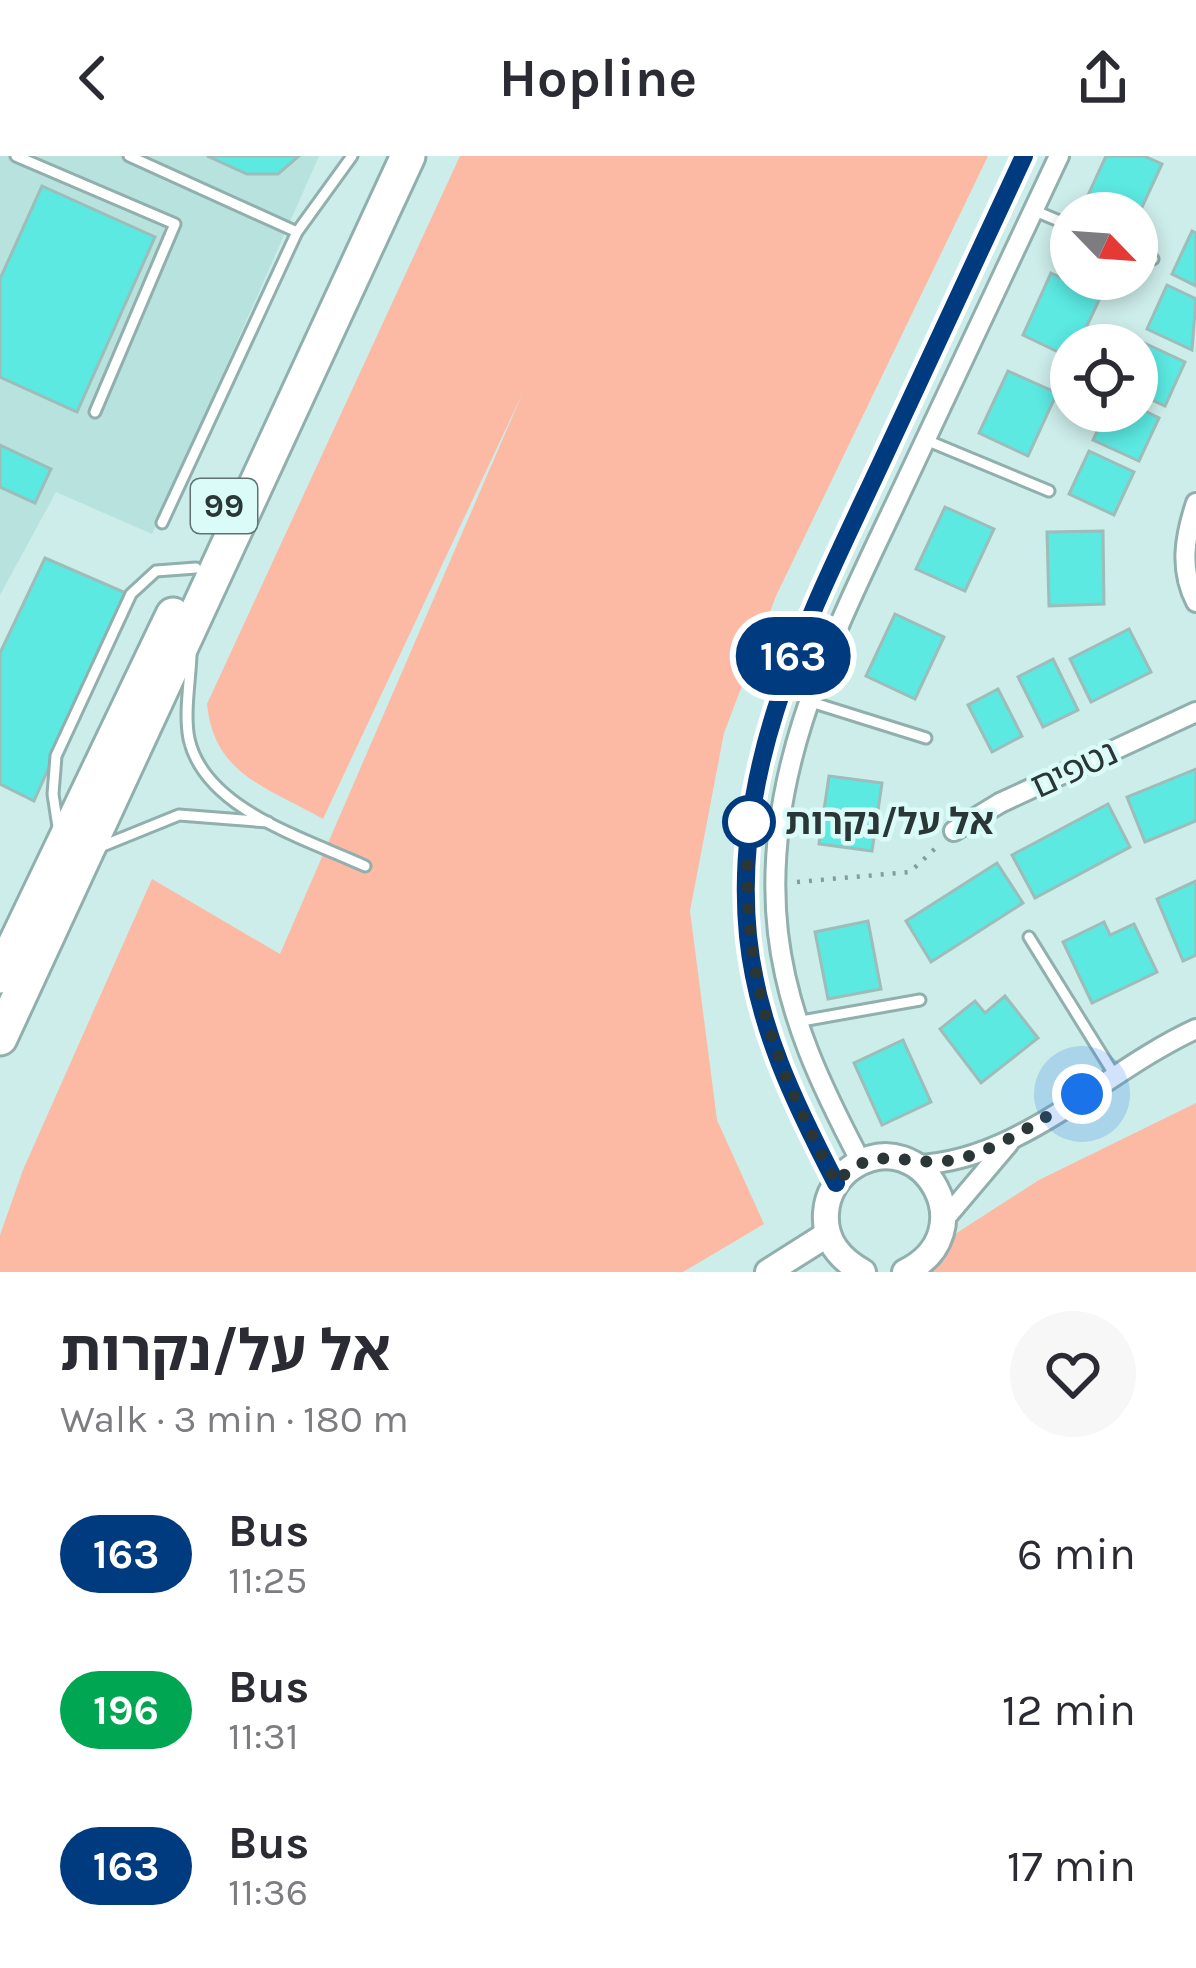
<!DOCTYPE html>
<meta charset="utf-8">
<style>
:root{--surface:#fff;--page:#f7f7f7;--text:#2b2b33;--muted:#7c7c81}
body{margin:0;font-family:Karla,"Noto Sans Hebrew",sans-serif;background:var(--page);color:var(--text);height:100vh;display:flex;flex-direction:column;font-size:45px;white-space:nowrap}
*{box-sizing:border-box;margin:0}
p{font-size:39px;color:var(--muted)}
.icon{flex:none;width:66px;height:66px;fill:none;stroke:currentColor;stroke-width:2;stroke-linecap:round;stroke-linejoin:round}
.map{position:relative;height:1116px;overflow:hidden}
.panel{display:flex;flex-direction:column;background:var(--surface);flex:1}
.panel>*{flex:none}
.badge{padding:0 24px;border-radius:39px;font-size:42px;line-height:78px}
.needle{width:78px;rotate:115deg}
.fabs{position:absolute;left:1050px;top:36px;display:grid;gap:24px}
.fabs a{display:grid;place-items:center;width:108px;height:108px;border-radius:50%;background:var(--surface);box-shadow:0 6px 18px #0003;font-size:60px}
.you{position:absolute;width:60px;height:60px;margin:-30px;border:9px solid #fff;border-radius:50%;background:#1a73e8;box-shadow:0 0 0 18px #1a73e833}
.map>.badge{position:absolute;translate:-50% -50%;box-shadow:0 0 0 6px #fff}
.round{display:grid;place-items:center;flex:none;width:126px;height:126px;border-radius:63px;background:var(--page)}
.summary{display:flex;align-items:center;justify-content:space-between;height:204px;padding:0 60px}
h1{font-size:57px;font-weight:700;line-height:90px}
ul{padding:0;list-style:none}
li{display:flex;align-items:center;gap:36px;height:156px;padding:0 60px}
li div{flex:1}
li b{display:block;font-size:45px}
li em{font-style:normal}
li .badge{min-width:132px;font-weight:700;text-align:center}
header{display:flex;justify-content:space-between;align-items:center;height:156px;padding:0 60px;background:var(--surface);font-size:54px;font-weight:700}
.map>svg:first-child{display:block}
</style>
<header><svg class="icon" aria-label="back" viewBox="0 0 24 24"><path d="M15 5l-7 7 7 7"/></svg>Hopline<svg class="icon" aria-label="share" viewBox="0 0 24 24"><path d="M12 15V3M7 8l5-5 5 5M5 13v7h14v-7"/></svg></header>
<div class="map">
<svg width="1196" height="1116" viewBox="0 0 1196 1116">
<rect width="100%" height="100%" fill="#cdedea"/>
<polygon fill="#b8e2de" points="0,0 319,0 152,378 56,336 0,439"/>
<g fill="#fcb9a4">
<path d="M460,0H988L776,440L724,577L690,755L717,964L764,1068L683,1116H0V1079L23,1014L152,723L280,798L524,234L323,663C267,631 214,619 207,548Z"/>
<polygon points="1196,947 1196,1116 896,1116 1039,1024"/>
</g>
<g fill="#5be9e2" stroke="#9dbcba" stroke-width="3">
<polygon points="207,0 299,0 278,18 247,18"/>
<polygon points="1106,0 1144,0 1162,8 1137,62 1137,57 1104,57 1084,48"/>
<polygon points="42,30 155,81 77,256 0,221 0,123"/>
<polygon points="1192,75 1196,77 1196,130 1172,118"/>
<polygon points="1051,117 1101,140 1078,189 1071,189 1071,202 1023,179"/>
<polygon points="1167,129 1196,143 1192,194 1147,173"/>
<polygon points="1140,185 1185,206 1165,250 1137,237"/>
<polygon points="1008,215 1057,237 1028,300 979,277"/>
<polygon points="1137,251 1159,262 1139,305 1093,284 1107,255"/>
<polygon points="0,289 51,313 35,347 0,331"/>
<polygon points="1089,295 1134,316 1114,359 1069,338"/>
<polygon points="945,351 994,373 965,435 916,413"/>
<polygon points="1103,375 1104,448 1049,450 1047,376"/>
<polygon points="45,402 126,437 34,645 0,628 0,497"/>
<polygon points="895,458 944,481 915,543 866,520"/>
<polygon points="1129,473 1151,516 1091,546 1070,503"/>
<polygon points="1053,503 1078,554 1043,571 1018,521"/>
<polygon points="998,533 1022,580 992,596 968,549"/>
<polygon points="1196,613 1196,665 1145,686 1127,641"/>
<polygon points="829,620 882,627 872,695 819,688"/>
<polygon points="1108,648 1130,691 1035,742 1012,699"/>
<polygon points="997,707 1023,747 931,806 906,765"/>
<polygon points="1196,725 1196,799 1183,805 1157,743"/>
<polygon points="868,765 881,833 828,843 815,776"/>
<polygon points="1104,766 1110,779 1134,768 1157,816 1092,847 1063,786"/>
<polygon points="1005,840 1038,882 981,927 940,873 975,845 985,857"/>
<polygon points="903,884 931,946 882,969 854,907"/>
</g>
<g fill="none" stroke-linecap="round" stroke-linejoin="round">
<defs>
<g id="service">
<polyline points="16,0 175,68 95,256"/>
<polyline points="129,0 297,76"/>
<polyline points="1033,54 1071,70"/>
<polyline points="1137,97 1153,103"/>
<polyline points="926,284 1049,335"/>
<polyline points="162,367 297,76 352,0"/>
<path d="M191,499C190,526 184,557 189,583C205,654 307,683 365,710"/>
<polyline points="811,546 926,582"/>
<polyline points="58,671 53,638 56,600 131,438 156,415 196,412"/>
<polyline points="100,691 179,659 268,666"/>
<polyline points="1029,781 1114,918"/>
<polyline points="796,866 920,844"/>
</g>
<g id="minor">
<path d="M1196,347C1185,380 1179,413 1196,446"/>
<polyline points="954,675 1000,647 1196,556"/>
<path d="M861,1006C822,932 788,862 778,777C759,612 841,465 908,321C958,214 1009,107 1059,0"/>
<path d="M915,1009C1020,1006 1104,915 1196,873"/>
<path d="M836,1027C795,948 757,871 748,780C730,607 811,457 882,305C929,203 977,102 1024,0"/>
<polyline points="943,1065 1009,987"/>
</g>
<g id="tertiary">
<polyline points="768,1116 828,1078"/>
<path d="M863,1116C840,1103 824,1085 826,1057C827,1038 838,1020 854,1010C923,967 986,1077 905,1116"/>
</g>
<g id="trunk">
<polyline points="0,820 173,459"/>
<polyline points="0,882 408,0"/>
</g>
</defs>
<use href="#service" stroke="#90afad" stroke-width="15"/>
<use href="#minor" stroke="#90afad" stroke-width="24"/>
<use href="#tertiary" stroke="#90afad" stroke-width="30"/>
<use href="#trunk" stroke="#90afad" stroke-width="39"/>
<polyline stroke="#849c9a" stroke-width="4.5" stroke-dasharray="3 9" stroke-linecap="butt" points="797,726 910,716 941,687"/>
<use href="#service" stroke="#fff" stroke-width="9"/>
<use href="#minor" stroke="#fff" stroke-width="18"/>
<use href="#tertiary" stroke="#fff" stroke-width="24"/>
<use href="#trunk" stroke="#fff" stroke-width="33"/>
</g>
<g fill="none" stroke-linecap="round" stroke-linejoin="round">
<defs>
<path id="line" d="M836,1027C795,948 757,870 748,780C731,607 811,457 882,305C929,203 977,102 1024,0"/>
</defs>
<use href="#line" stroke="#fff" stroke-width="27"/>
<use href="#line" stroke="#003b80" stroke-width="18"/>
<path stroke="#2a3736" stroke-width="12" stroke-dasharray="0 21.6" d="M749,666C740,814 769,898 836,1027C879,980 909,1018 966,1001C1009,987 1044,962 1082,938"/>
</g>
<circle fill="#fff" stroke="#003b80" stroke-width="6" cx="749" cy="666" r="24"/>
<g text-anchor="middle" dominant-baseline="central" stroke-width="9" stroke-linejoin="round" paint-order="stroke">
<rect fill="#dafbf8" stroke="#5f7270" stroke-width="3" x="191" y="323" width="66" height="54" rx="9"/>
<g font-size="33" font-weight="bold" fill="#2a3736">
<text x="224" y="350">99</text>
</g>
<g font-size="36" fill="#2a3736" stroke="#dafbf8">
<text transform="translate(1074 613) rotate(-25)">נטפים</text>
</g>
<g font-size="36" font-weight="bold" fill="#2a3736" stroke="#dafbf8" text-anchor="start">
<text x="785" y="666">אל על/נקרות</text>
</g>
</g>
</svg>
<div class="fabs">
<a><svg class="needle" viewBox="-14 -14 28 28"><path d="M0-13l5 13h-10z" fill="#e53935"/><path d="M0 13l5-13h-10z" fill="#7c7c81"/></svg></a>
<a><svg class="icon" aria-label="locate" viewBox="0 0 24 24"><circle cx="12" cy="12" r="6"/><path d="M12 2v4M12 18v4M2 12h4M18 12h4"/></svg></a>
</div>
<div class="you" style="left:1082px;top:938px"></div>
<b class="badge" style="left:793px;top:500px;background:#003b80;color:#fff">163</b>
</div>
<section class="panel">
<div class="summary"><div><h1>אל על/נקרות</h1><p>Walk · 3 min · 180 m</p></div><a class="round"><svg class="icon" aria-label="heart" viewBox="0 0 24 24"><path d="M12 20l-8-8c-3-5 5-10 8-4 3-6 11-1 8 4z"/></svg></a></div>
<ul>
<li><span class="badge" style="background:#003b80;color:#fff">163</span><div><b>Bus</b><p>11:25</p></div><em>6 min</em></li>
<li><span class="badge" style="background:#00a651;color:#fff">196</span><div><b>Bus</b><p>11:31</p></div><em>12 min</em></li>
<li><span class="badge" style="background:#003b80;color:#fff">163</span><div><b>Bus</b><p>11:36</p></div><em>17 min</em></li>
</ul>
</section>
